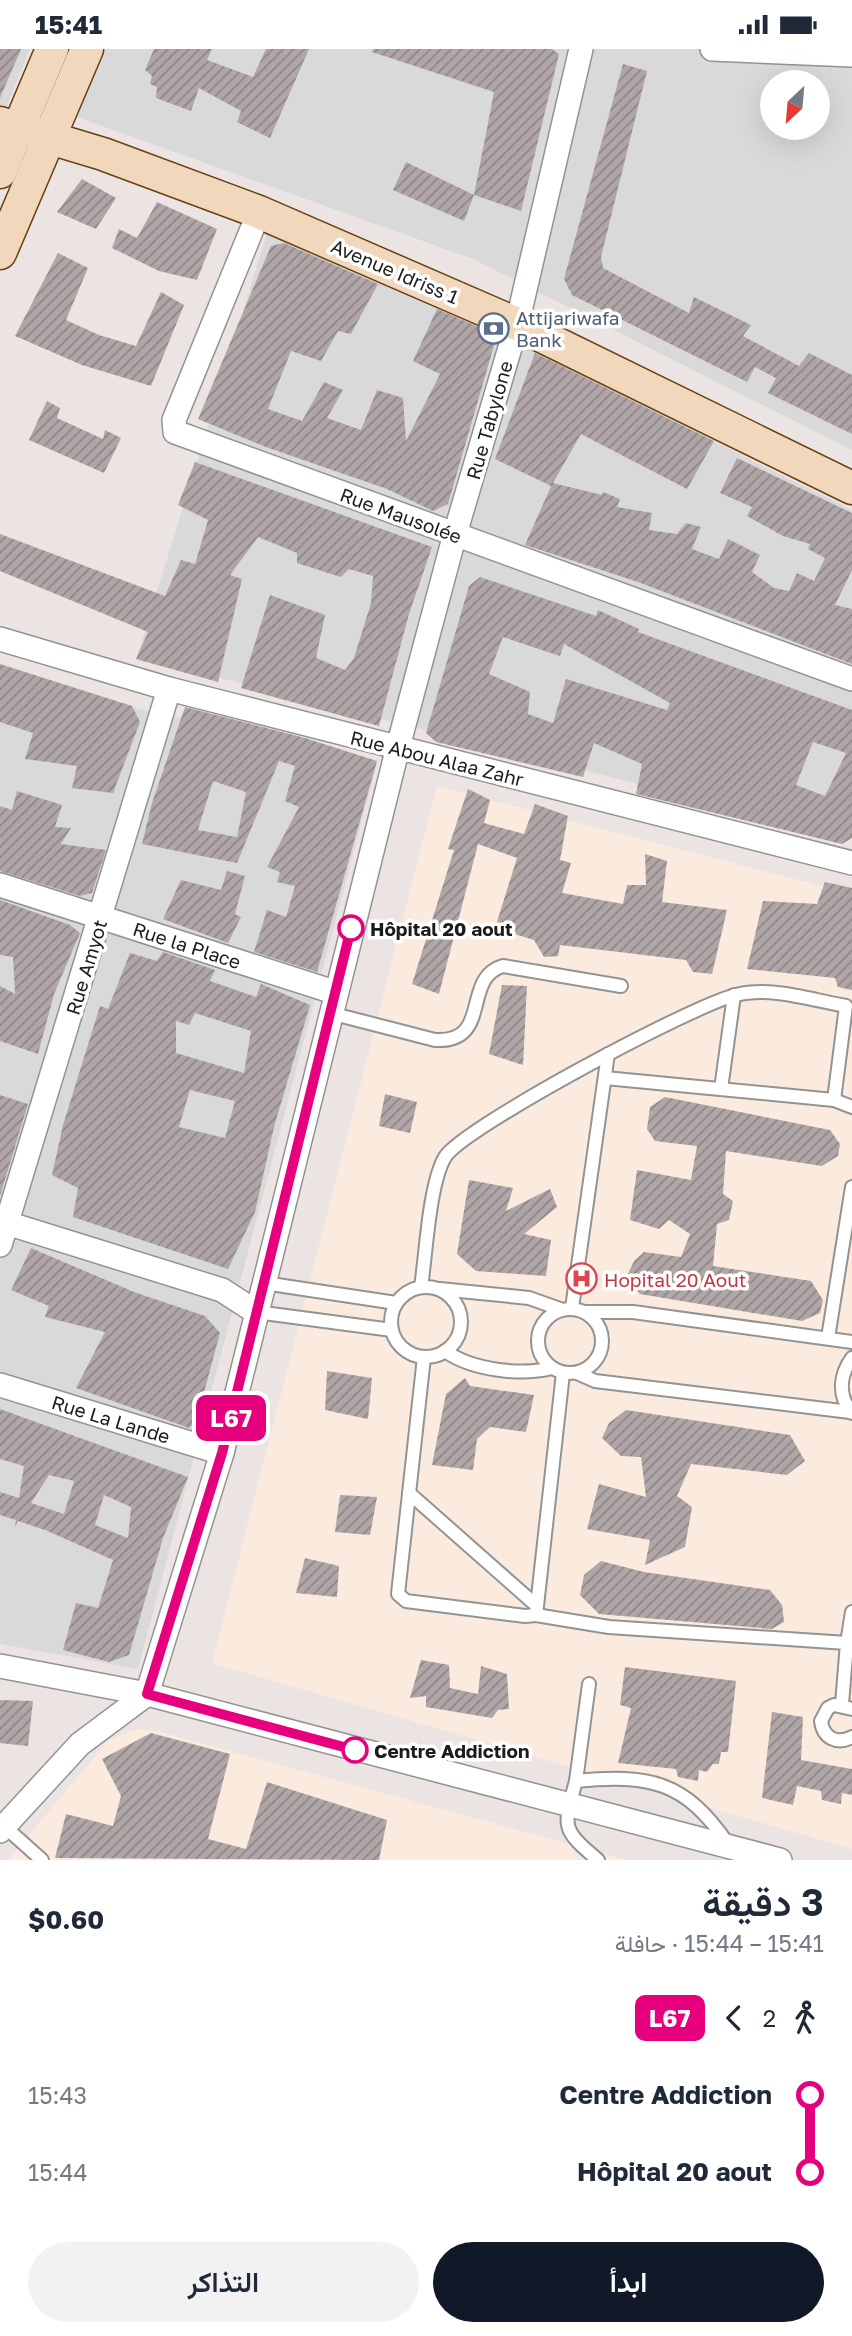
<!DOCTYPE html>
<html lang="ar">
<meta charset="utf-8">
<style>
:root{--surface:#fff;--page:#f2f2f3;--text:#1f2937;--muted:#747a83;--accent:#111827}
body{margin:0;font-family:"Golos Text",Vazirmatn,sans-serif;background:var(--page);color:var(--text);direction:rtl;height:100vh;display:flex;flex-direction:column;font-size:26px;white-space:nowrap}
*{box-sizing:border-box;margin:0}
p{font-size:23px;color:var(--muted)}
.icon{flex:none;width:38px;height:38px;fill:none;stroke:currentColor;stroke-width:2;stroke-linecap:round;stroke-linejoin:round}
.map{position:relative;height:1811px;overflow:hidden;direction:ltr}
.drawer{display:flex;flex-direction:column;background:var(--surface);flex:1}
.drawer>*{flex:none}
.badge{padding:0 14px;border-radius:10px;font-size:24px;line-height:46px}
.needle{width:46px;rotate:206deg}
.fabs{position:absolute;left:760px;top:21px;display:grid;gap:14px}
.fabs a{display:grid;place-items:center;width:70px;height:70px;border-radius:50%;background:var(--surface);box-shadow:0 7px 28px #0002;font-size:35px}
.map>.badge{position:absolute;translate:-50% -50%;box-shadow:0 0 0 4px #fff}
.legs{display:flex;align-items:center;gap:10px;height:77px;padding:0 28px;font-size:23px}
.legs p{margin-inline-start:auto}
.head{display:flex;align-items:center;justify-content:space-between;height:119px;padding:0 28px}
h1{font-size:38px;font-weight:600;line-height:52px}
.button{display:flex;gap:14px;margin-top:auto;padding:14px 28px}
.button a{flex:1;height:80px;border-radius:42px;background:var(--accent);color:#fff;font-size:28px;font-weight:600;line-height:80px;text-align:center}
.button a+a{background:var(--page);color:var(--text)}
ul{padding:0 28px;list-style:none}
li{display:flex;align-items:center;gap:24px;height:77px;font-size:26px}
li i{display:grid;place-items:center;width:10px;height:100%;margin:0 9px;background:currentColor}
li i::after{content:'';width:18px;height:18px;margin:-9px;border:5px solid;border-radius:50%;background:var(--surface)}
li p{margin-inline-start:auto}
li:first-child i{background:linear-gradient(#0000 50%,currentColor 0)}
li:last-child i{background:linear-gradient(currentColor 50%,#0000 0)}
.status{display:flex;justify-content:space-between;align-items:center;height:49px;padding:0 35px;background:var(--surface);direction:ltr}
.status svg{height:19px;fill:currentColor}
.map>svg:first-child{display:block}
</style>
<div class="status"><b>15:41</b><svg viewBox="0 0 49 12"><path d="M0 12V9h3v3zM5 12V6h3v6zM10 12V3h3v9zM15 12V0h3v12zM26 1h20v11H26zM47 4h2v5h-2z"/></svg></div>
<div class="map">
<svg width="852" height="1811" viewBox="0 0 852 1811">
<defs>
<pattern id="building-hatch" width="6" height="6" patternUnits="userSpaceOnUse" patternTransform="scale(1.75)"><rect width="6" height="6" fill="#b1a6a7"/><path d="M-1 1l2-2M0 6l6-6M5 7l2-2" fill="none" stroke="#8f8687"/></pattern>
</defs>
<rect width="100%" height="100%" fill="#ece4e3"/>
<g fill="#dad9da" fill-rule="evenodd">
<polygon points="0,0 30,0 0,74"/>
<path d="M105,0H852V401L473,210L77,68ZM772,33H817V79H772Z"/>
<polygon points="267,184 522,297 852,461 852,789 137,608"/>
<polygon points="0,628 377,714 138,1620 0,1595"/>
</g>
<g fill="#fbebde">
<polygon points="437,737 852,845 852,1800 212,1614"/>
<polygon points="135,1681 153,1681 628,1811 8,1811 109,1691"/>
</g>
<g fill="url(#building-hatch)" fill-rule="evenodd">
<polygon points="0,0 21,0 0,49"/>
<polygon points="154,0 212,0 207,11 253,28 266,0 309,0 270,89 237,73 241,62 199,39 191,62 156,49 157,38 150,35 152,27 145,21"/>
<polygon points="373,0 552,0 559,5 521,162 474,146 494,43 372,3"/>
<polygon points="623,15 647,22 601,208 603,219 689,264 694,248 751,276 743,287 799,317 809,304 852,326 852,385 768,344 776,329 755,318 747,333 572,246 564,230"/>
<polygon points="406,113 474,146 464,172 393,141"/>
<polygon points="82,130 116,149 96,180 57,163"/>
<polygon points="157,153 217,180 197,231 159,222 112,199 119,180 137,189"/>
<polygon points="284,194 378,235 351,285 338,282 321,312 291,302 268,360 302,372 324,333 343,341 327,369 361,381 377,341 403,349 406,392 440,325 413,312 437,260 497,286 448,455 433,462 387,440 266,398 198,370 271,197"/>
<polygon points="58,204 88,219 66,271 99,286 136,297 161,243 184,256 151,337 82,316 15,287"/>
<polygon points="535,304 714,392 687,440 581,385 553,434 602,446 603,443 620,450 617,458 652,464 649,481 677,485 686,474 701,478 692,500 719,510 728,490 760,506 752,523 774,539 789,542 797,524 814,532 825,509 808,500 810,495 783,487 747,467 752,458 720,444 737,409 852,464 852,521 835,556 852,560 852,615 638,533 525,496 552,435 551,437 495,410"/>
<polygon points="47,352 60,359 57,369 103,390 105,381 121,389 104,424 29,391"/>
<polygon points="195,413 432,498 409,565 379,677 241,639 270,546 325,566 316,609 345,621 354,609 371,554 373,527 349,520 341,528 297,514 297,504 258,488 230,526 242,530 218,633 136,610 148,583 0,522 0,485 165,547 181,511 195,515 208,471 178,456"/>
<path d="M480,528L596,567L598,561L639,580L638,583L852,661V789L842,795L636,745L642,715L594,694L583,728L436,693L426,684L469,537ZM503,588L560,607L564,595L670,654L667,661L566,630L553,674L528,665L530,643L489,625ZM813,693L846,704L825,747L796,736Z"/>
<polygon points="0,615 132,657 140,673 113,744 72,739 77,717 25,710 33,684 0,673"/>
<path d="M185,658L305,689L377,712L317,923L254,903L267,861L286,868L295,837L277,833L280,823L267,818L299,758L285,752L295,717L279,712L237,814L142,795L152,754ZM213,732L246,743L237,788L198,781Z"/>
<polygon points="468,740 490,751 484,774 524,785 535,755 568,767 560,811 571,814 562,844 623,855 627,836 646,836 645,805 667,812 662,853 727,861 712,925 693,923 686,911 560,896 558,907 544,908 534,891 495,879 517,809 478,795 439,945 412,935 454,801 448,800"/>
<polygon points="17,742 62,756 55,778 71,779 61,795 106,801 92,844 80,847 0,822 0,757 12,761"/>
<polygon points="227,822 245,827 235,865 241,868 228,894 163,870 181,831 221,841"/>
<polygon points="825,833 852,839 852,941 838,938 835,929 747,920 763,852 817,855"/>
<polygon points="0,851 70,876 80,884 54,945 38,1005 0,992 0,937 15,945 13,908 0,906"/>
<path d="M163,903L215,921L210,932L256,948L261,935L310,956L274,1078L255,1163L228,1220L73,1168L78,1139L52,1126L63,1076L100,957L108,960L130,904L157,912ZM195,964L251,982L244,1024L176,1004V972L189,976ZM190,1041L235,1052L225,1089L179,1078Z"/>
<polygon points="502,936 527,937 523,1016 489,1005"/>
<polygon points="385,1045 417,1053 410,1084 379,1077"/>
<polygon points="0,1046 28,1055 0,1147"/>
<polygon points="665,1048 830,1081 840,1095 838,1107 822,1117 726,1102 723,1145 733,1152 729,1171 717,1175 713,1217 811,1232 823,1251 820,1264 802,1272 640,1245 626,1229 634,1212 644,1203 681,1208 690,1185 669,1171 659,1180 630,1171 637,1121 691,1131 697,1097 655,1092 647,1080 650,1058"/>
<polygon points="469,1131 513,1139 506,1162 550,1140 557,1158 524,1185 551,1191 546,1227 476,1222 457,1205"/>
<polygon points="31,1199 134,1243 205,1267 220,1284 196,1373 189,1379 76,1339 105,1283 45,1268 49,1257 11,1241"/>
<polygon points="327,1322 372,1329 368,1370 325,1361"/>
<polygon points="465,1329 470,1337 534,1346 526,1383 490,1378 477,1390 473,1421 432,1416 446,1345"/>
<path d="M0,1360L188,1428L163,1489L129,1606L109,1613L63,1601L76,1554L98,1559L113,1511L45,1481L18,1472L15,1478L16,1471L0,1466V1443L19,1449L24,1417L0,1410ZM49,1426L74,1432L64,1465L31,1454ZM104,1446L131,1458L128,1489L95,1476Z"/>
<polygon points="626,1361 790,1386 805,1412 787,1426 691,1415 677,1447 692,1458 685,1498 645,1516 650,1491 587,1480 599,1435 646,1448 641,1408 621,1407 602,1389 609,1374"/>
<polygon points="340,1446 377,1448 370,1486 335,1483"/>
<polygon points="305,1509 339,1517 337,1548 296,1544"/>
<polygon points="601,1512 644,1523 770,1541 782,1556 784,1573 772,1580 599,1565 580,1546 584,1526"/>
<polygon points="421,1611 449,1616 450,1639 478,1645 481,1617 507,1625 509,1660 498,1661 492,1669 426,1658 426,1647 410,1649"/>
<polygon points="625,1618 736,1632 728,1703 721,1703 719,1715 713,1715 707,1723 699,1721 698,1732 678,1728 676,1720 618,1714 631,1659 620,1656"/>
<polygon points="0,1651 33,1652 28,1697 0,1694"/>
<polygon points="772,1663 803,1668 801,1711 852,1720 852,1746 842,1744 841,1755 822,1751 821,1742 797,1737 793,1756 762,1749"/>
<polygon points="151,1684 230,1705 208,1790 246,1800 267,1733 387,1771 379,1811 55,1809 66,1765 113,1777 121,1747 102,1710"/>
</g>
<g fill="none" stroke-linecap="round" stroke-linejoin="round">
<defs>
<g id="lane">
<path d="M330,964L435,991C493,994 461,929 503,917L621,937"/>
<polyline points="605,1029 834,1051"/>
<polyline points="721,1040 734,946"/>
<polyline points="264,1234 396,1254"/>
<path d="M421,1238C426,1206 429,1135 445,1108C464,1078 695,955 736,946C771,937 811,951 846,957L834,1051L852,1058"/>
<circle cx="426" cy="1273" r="35"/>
<polyline points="440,1240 529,1249 560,1260"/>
<polyline points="572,1259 608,1005"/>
<circle cx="570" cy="1292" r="32"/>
<polyline points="256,1263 392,1281"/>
<polyline points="585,1263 633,1263 852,1293"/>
<polyline points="828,1289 852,1138"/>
<path d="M445,1302C472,1321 520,1327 552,1319"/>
<polyline points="424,1308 398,1545 406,1552 525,1567 536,1566 563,1324"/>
<path d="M852,1309C839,1327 838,1347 852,1364"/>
<polyline points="577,1324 595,1332 850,1363"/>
<polyline points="409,1444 537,1557"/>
<polyline points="852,1563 847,1594 852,1595"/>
<polyline points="536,1566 609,1578 847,1594 842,1655"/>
<path d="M852,1660L834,1656L828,1659L821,1672C823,1689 837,1696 852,1688"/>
<polyline points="576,1732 589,1635"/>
<polyline points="4,1777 42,1811"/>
<path d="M598,1811C561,1780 563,1778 576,1732C650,1725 685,1732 728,1795"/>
</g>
<g id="street">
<polyline points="712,0 852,6"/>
<polyline points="259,163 174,371 175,383 852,630"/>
<polyline points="0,590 169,640 852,814"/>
<polyline points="0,836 334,943"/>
<polyline points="0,1172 222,1241 256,1263"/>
<polyline points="0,1196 169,640"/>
<polyline points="0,1336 222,1404"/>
<polyline points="0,1617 147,1645 780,1811"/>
<polyline points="147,1645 222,1404 398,698 455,485 517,275 581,0"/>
<polyline points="0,1782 80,1695 147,1645"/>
</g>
<g id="secondary">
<polyline points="0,74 103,105 259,163 517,275 852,439"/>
<polyline points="0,123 52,0"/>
<polyline points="0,204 87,0"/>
</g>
</defs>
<use href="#lane" stroke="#939393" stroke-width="16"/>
<use href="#street" stroke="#939393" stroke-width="26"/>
<use href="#secondary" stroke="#664011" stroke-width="35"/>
<use href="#lane" stroke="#fff" stroke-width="12"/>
<use href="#street" stroke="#fff" stroke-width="23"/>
<use href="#secondary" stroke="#f1d7bc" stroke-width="32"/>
</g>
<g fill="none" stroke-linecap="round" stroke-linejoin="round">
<defs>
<polyline id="line-1" points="351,879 222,1404 147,1645 355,1701"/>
</defs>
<use href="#line-1" stroke="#fff" stroke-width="16"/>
<use href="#line-1" stroke="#e6007e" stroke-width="10"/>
</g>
<defs>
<symbol id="bank-ring" viewBox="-11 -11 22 22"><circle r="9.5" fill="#fff" stroke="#5c6f8a" stroke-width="1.5"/><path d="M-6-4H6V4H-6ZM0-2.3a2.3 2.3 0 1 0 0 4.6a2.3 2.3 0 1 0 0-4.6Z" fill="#5c6f8a"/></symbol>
<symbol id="hospital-ring" viewBox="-11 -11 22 22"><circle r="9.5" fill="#fff" stroke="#e0444e" stroke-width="1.5"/><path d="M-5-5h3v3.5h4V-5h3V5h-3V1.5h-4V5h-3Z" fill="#e0444e"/></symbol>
</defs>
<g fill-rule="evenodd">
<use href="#bank-ring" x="476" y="262" width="35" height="35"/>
<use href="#hospital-ring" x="564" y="1212" width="35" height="35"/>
</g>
<g fill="#fff" stroke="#e6007e" stroke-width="3.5">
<circle cx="351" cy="879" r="12"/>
<circle cx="355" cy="1701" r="12"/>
</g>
<g text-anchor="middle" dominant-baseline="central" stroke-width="7" stroke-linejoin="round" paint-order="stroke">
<g font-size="19" fill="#1c1c1c" stroke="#fff">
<text transform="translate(395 222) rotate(23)">Avenue Idriss 1</text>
<text transform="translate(489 371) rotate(-74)">Rue Tabylone</text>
<text transform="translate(401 466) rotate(20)">Rue Mausolée</text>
<text transform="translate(437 709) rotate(14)">Rue Abou Alaa Zahr</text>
<text transform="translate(187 896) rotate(18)">Rue la Place</text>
<text transform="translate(86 918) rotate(-73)">Rue Amyot</text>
<text transform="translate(111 1370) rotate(17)">Rue La Lande</text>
</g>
<g font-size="19" fill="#4e5e75" stroke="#fff" text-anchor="start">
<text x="516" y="268">Attijariwafa<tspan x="516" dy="22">Bank</tspan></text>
</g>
<g font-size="19" font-weight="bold" fill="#1c1c1c" stroke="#fff" text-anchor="start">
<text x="370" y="879">Hôpital 20 aout</text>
<text x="374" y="1701">Centre Addiction</text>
</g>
<g font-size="19" fill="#be3a42" stroke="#fff" text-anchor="start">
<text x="604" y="1230">Hopital 20 Aout</text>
</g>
</g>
</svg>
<div class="fabs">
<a><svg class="needle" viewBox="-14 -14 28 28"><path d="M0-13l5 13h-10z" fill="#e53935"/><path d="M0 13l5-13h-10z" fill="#747a83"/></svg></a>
</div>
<b class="badge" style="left:231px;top:1369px;background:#e6007e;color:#fff">L67</b>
</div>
<section class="drawer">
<div class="head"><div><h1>3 دقيقة</h1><p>15:41 – 15:44 · حافلة</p></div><b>$0.60</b></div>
<div class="legs"><svg class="icon" aria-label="walk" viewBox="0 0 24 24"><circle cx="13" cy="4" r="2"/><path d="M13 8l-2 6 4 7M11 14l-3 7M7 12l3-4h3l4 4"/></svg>2<svg class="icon" aria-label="back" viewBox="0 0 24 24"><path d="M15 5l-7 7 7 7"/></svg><b class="badge" style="background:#e6007e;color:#fff">L67</b></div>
<ul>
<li><i style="color:#e6007e"></i><b>Centre Addiction</b><p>15:43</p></li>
<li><i style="color:#e6007e"></i><b>Hôpital 20 aout</b><p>15:44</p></li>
</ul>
<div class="button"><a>ابدأ</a><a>التذاكر</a></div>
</section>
